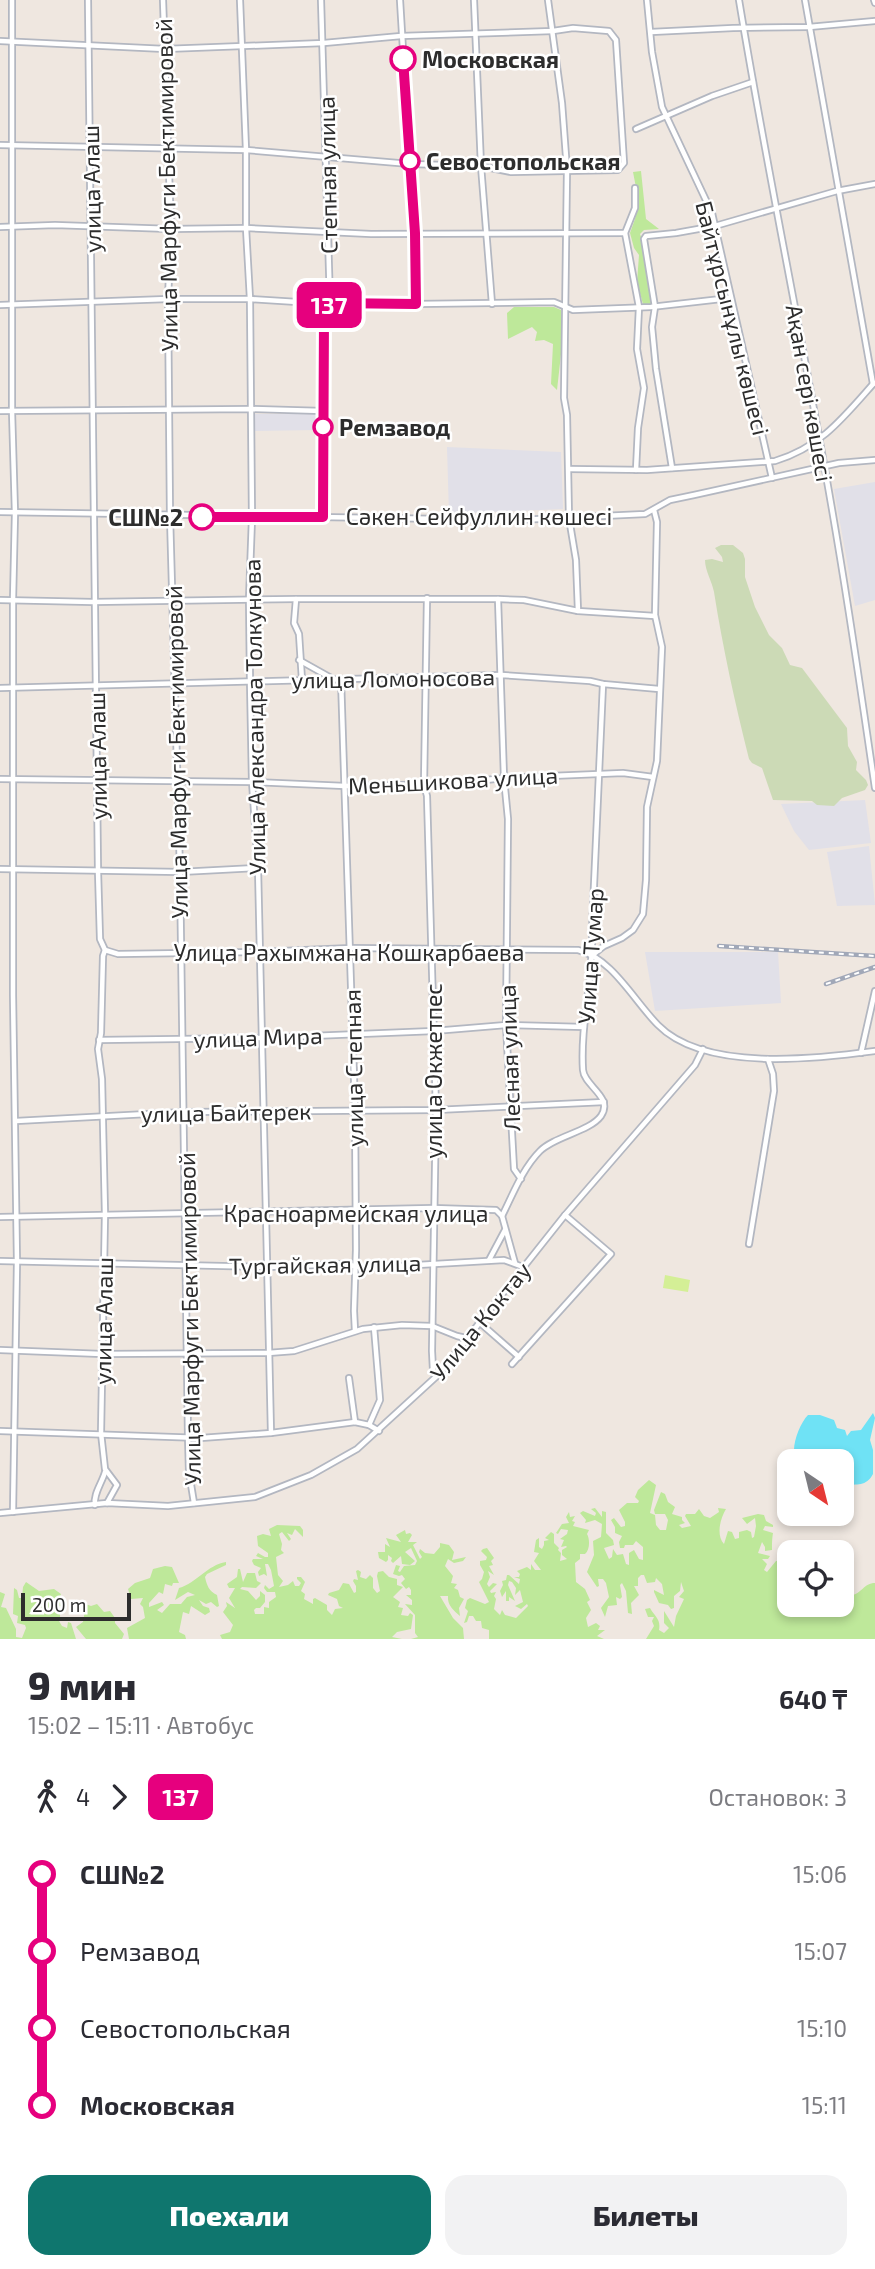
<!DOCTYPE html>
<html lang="ru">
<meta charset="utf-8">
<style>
:root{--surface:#fff;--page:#f2f2f3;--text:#2b2b33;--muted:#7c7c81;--accent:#0f766e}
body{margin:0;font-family:"Exo 2",sans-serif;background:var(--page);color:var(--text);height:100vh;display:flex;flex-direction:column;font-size:26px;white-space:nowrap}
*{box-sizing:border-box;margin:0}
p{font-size:23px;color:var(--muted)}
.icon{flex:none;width:38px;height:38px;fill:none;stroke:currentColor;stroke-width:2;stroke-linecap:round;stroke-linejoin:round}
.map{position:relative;height:1639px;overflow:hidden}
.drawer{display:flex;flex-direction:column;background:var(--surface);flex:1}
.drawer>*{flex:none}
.badge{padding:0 14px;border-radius:10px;font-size:24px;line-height:46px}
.needle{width:46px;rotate:145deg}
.controls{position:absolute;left:777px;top:1449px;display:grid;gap:14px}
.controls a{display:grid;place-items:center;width:77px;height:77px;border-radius:14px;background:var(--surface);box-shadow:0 4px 10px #0003;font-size:35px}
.scale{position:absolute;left:21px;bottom:18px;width:110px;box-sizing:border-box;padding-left:7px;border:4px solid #2d2d2d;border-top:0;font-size:19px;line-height:24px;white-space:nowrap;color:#2d2d2d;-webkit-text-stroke:5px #fff;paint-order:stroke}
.map>.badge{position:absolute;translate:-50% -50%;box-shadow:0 0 0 4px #fff}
.legs{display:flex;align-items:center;gap:10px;height:77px;padding:0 28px;font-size:23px}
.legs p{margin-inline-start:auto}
.head{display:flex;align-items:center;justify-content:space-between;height:119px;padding:0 28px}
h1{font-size:38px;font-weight:800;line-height:52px}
.primary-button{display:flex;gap:14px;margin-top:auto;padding:14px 28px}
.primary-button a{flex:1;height:80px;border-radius:21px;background:var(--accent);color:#fff;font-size:28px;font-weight:800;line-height:80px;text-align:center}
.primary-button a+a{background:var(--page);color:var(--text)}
ul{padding:0 28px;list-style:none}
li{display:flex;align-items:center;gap:24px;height:77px;font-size:26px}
li i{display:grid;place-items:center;width:10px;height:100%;margin:0 9px;background:currentColor}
li i::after{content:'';width:18px;height:18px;margin:-9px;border:5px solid;border-radius:50%;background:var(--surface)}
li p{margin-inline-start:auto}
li:first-child i{background:linear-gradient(#0000 50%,currentColor 0)}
li:last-child i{background:linear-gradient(currentColor 50%,#0000 0)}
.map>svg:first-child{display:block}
</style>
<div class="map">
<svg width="875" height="1639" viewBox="0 0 875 1639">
<rect width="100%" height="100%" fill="#efe7e0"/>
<g fill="#e1e0e8">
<polygon points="254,414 317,414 317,430 255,431"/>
<polygon points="447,447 561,452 563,509 449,514"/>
<polygon points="875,482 875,600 855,606 834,489"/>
<polygon points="865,800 871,843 809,850 794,831 781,804"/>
<polygon points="869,846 875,905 837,906 827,852"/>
<polygon points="645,952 778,952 781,1003 655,1011"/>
</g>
<g fill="#bee89a">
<polygon points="641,171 646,219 659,229 644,230 640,234 643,242 652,304 643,304 637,282 639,255 634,248 630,233 635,219 638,198 633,172"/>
<polygon points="514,307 554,307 561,310 563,336 557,390 551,384 553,344 544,340 535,341 537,332 532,327 508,339 507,313"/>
<path d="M649,1480L656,1485L650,1513L655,1515L656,1525L660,1530H666L668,1520L665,1514H655L654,1510L661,1492L665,1494L668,1502L675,1507L672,1514L682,1517V1520L685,1523L679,1525L682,1528L691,1526L685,1516L686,1514H695L699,1509L704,1516L710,1518L719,1512L718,1508L726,1509C720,1519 716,1535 724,1544L728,1531L732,1532L735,1539L739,1538V1532L747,1530L751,1532L752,1538L754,1537L756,1526L755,1518L747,1524L742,1518L758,1514L764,1515L766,1521L773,1525V1527L765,1526L763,1530L773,1533C772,1539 772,1543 772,1550L765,1551V1547L762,1542L758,1553L770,1556L768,1559H762L767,1564L764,1570L767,1572L776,1561L784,1560L782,1557L779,1559L778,1555L782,1552L788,1556L786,1565L789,1569V1605L795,1607L799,1605H842V1573L845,1577L844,1587L848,1586L854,1588L852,1595C861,1594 864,1583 875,1583V1639H646L654,1626L652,1621L654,1617H648L645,1609L650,1608C655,1617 661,1619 659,1630L664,1633L669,1628L664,1623V1611L674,1627L676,1616L684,1599L679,1597L684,1591L681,1582L680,1591L674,1596V1608L671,1609L668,1605L659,1603L654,1592V1590L664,1595L662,1584L656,1578L655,1582L647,1583L644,1575H641L638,1578V1586H634L639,1595L631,1603L632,1614L628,1613L626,1591L622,1583L620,1585L622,1597L620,1599L616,1597L617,1605L608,1606L605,1617L601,1608L609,1597L606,1583L603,1579H598L599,1586L597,1587L587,1572L594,1555L593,1541L601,1537L602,1524L595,1520L585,1523L586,1520L580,1513L583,1511L595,1516L596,1513L591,1509L595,1508L602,1517V1511L606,1512V1533L613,1540L614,1545L604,1548L609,1559L612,1557L613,1549L617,1555L623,1554L626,1564L629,1565V1553L634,1550L639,1559L643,1560V1547L636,1541L633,1545H625L624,1548H620L619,1542L622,1536L615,1533V1527L611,1520L614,1518L621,1527L625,1526V1522L619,1510L627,1503H638L639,1501L635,1497L638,1490Z"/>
<path d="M569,1512L570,1517L575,1516L572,1521L575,1522L573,1526L589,1530L587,1534C590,1539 590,1550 585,1554H580V1559L575,1563L576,1582L585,1589L590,1600L587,1602L591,1610L586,1618L588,1627L596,1623L600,1626L598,1630H605L597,1636L604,1639H489V1630L482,1628L481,1621H476L473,1616H469L467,1622L464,1623L468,1611L465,1608L467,1600L470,1598L485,1604L489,1602L479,1582L482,1579L484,1572L480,1565V1561L486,1560L487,1557L481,1551L483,1549L487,1548L494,1558L491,1561L493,1565L489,1566L494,1575L488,1571L490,1577L487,1584L489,1587L493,1583L497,1584L490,1591L491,1593L496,1592L494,1596L496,1599L494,1609L500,1615L502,1610L505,1615L516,1618L528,1606L527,1604L521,1609L515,1606L523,1602L520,1590L515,1595L516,1588L512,1582L509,1581L508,1585L515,1601L509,1597V1601H506V1591L502,1597L500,1591L503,1585L502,1581L506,1580L507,1575H509L519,1584L520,1579L514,1577H519L520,1574L517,1571L527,1567L531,1570V1564L535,1570H541L534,1561L539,1553L534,1552L536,1540L539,1538V1547L542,1549L544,1545V1541L549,1540L545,1538L551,1532L554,1534V1543L559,1548L558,1550L561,1553L560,1561L567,1559L562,1555V1550L567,1547L566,1546L561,1547L564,1540L560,1539L567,1534L568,1530L561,1529L558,1534L556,1533L562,1524L569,1523L566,1517Z"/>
<polygon points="277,1525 300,1526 303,1530 303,1537 295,1529 292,1535 287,1533 291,1539 289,1541 282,1532 279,1534 282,1544 281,1550 284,1553 276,1557 278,1575 283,1581 279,1587 288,1585 293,1581 295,1586 299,1586 301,1583 297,1579 297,1577 301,1577 305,1582 301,1591 305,1594 304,1599 313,1604 313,1599 315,1598 327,1605 327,1610 332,1615 335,1609 343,1608 339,1606 337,1599 328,1595 329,1593 339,1590 343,1583 349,1584 354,1593 356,1592 356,1586 353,1581 354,1579 358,1580 356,1571 358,1570 361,1572 360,1577 366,1579 370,1575 373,1578 373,1588 377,1593 380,1591 377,1576 378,1572 383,1571 389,1577 397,1579 397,1585 403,1587 393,1597 400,1602 398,1607 403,1608 401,1615 408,1616 410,1613 413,1615 411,1629 397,1632 392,1637 402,1639 222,1639 220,1635 230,1632 233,1625 223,1612 227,1606 226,1602 235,1608 229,1598 235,1588 229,1588 227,1584 237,1577 238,1569 240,1569 243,1582 247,1573 255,1573 257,1581 261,1583 256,1588 242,1587 240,1589 248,1591 256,1600 260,1596 260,1591 265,1595 265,1602 260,1608 256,1608 254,1610 255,1614 264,1614 264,1607 269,1608 269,1602 276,1597 275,1592 267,1592 264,1588 265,1585 269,1589 274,1586 271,1570 268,1564 265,1564 267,1576 264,1574 259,1576 258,1572 261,1568 254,1565 252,1561 253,1559 263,1559 256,1556 258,1553 265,1557 268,1557 268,1553 258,1546 257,1536 263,1534 271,1536 269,1529"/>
<path d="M405,1530L406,1534L410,1533L412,1535L408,1542H417L413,1545L420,1559L422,1557L419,1552L420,1549L425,1553L434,1554L440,1547V1543L449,1545L454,1552L452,1560L466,1557L463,1561L454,1563L448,1559L445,1566L453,1576L451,1583L457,1584L454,1588L458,1590L460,1597L464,1599L459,1608L460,1616C454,1611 447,1605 448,1596H440L453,1618L463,1628L464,1639H411L418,1637L415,1633V1615L405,1604L412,1605V1600L406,1595H411V1590L409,1587L406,1589L401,1583L405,1579L402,1575L399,1576L393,1574L396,1565L400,1566L398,1571L400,1572L404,1566L415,1565L417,1561L411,1548L405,1552L415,1561L410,1565L402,1564L401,1556L393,1563L391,1561L392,1558L388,1555V1560L386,1562L379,1558L378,1552H385V1544L390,1547L386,1538L401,1542L396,1535Z"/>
<path d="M226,1562V1565L207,1574L205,1577C207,1586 209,1591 217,1595L219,1606L217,1607L211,1602L206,1604L199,1600L203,1606L209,1608L210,1612L205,1615L191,1606L189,1614L183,1612L179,1632L185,1635L186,1639H129L127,1628L145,1618L143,1607L140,1604L143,1598L131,1599L128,1589L135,1583L150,1578L153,1569L165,1566L172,1567L179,1583H173L172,1586L165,1584L163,1594L159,1592L149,1603V1607L162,1602L164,1605L157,1610L162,1613L170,1604H181L187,1597L195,1595L188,1592L175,1600L179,1588C197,1583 207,1565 226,1562Z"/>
<path d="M26,1582L39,1591L54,1589L61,1594L59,1600L61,1606H58L54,1599H52L51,1601C56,1609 63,1611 59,1621L62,1626L67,1628L68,1622L71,1623L76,1639H0V1592L5,1594L1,1607L6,1608L16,1629V1637L22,1638L26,1628L25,1625L17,1623L18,1616L13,1614L14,1588L17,1590L19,1598H22L23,1587Z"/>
<polygon points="83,1603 91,1606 97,1604 104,1612 110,1611 115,1618 115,1623 124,1634 122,1639 86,1639 76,1627 83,1622 85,1610 84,1608 75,1608 75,1606"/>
</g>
<path fill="#ccdab6" d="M721,545H733L743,553L745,559V577L755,607L769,635L782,648L790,665L802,668L847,728L848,746L857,762L856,770L866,780L868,785L865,790L842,798L834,806L817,805L812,801L773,800L762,768L752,763L749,759C735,703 723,649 714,592C712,581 705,571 705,560L712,559L723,562L722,557L715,548Z"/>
<polygon fill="#d4ef96" points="665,1275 690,1280 688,1292 663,1288"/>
<path fill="#6fe2f5" d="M873,1413L875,1418L870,1440L873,1450V1474C866,1487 857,1484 845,1485L842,1482V1461H823V1458L819,1457L811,1461L807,1457V1451L800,1453L794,1450C794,1439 801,1422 808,1415H820L834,1420L837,1428L845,1430L847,1436L851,1431L861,1430Z"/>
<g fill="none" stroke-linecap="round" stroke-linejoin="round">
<defs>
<g id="minor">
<polyline points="12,0 12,411 15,513 13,600 13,995 17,1262 13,1512"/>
<polyline points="88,0 98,871 100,939 105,950 103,956 101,1033 98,1049 102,1079 105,1214 101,1433 105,1469 117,1485 107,1503"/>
<polyline points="163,0 171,229 168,299 170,516 180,872 188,1437 189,1472 194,1503"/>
<polyline points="240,0 246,150 246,228 250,299 252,518 249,599 250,681 252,782 258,868 271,1433"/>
<polyline points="321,0 330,303 324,316 323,517"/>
<polyline points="400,0 414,233 416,304"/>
<polyline points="474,0 481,166 492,304"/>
<polyline points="548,0 562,103 567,170 564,398 567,415 569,518 576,560 578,611"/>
<polyline points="647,0 652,52 662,107 712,213 772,478"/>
<path d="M739,0C763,146 793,292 819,437C841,554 858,671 875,788"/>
<polyline points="805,0 873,384"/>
<polyline points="874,0 875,3"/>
<polyline points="651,32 733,28 809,27 875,21"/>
<polyline points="0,41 165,49 324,43 401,36 553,31 573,28 609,31 616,40 624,163 618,170 511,172 481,166 410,164 246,150 0,145"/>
<polyline points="636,129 712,96 753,82"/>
<polyline points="635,188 635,208 625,233 639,307 637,349 644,388 638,428 636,470"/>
<polyline points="0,227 55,225 171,229 246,228 371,234 625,233"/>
<polyline points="0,305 168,299 250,299 313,303 416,304 554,302 573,310 651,307 730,298"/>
<polyline points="0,411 251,409 323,411"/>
<polyline points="672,468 656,369 652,327 655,307 644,239 646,236 676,233 715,226 837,191 875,184"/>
<path d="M569,469L647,470L775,461C821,447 843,418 874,383"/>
<polyline points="0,512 518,520 645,514 670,500 694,495 839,463 875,460"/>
<polyline points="427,598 424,785 427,796 436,1110 432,1351 433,1370 438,1375"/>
<polyline points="296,599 294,623 299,634 302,680"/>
<polyline points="498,599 504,778 508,819 506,1025 514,1169 521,1179"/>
<polyline points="0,600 93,602 296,599 498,599 524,600 578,611 655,616"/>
<polyline points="299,660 333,679"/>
<polyline points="341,679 355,1109 356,1250 354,1311 355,1331"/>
<polyline points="0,688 501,675 590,681 603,684 659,689"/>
<polyline points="0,779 252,782 345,786 449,784 504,778 623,773 653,777"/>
<polyline points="0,869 180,872 258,868"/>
<path d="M105,950L118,954L259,952L351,948L578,950C612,958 634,1001 658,1025C704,1072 816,1059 875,1051"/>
<polyline points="594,954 604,946 622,938 633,930 643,914 646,880 647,807 657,761 662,647 655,615 657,522 654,510"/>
<polyline points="99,1040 262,1038 434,1031 506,1025 584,1027"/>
<polyline points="861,1053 875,991"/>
<polyline points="16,1121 185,1112 436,1110 604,1102"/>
<polyline points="0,1217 433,1208 496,1210 502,1216"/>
<polyline points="749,1244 774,1091 773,1074 768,1059"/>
<polyline points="489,1260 505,1230"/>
<polyline points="0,1261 268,1267 344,1264 365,1268 504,1260 523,1267"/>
<path d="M515,1263L502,1216C513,1194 523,1168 540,1151C555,1136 589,1132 601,1116C614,1097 584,1086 583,1070C580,1023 594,977 592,930L603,684"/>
<polyline points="479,1322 519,1357"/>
<polyline points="0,1350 102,1354 268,1353 294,1351 363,1329 402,1325 432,1326 457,1336 466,1338"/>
<polyline points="512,1364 611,1254 565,1215"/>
<polyline points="349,1378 355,1422"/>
<polyline points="369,1425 380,1400 374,1327"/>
<polyline points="0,1431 201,1438 271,1433 355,1422 369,1425 379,1431"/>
<path d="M95,1505C93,1494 102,1483 105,1472"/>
<polyline points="0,1513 107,1503 168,1506 255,1497 311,1475 357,1449 438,1375 565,1215 695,1065 703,1049"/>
</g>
</defs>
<use href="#minor" stroke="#b3b7c1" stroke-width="8"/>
<use href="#minor" stroke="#fff" stroke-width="4.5"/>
<defs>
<g id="rail">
<polyline points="719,946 875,956"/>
<polyline points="826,984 875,967"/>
</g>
</defs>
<use href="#rail" stroke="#a1a8b8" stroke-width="4.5"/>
<use href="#rail" stroke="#fff" stroke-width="2" stroke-dasharray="5" stroke-linecap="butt"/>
</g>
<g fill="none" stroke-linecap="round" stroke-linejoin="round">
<defs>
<polyline id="line-1" points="202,517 323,517 324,316 330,303 416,304 415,233 403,59"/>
</defs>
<use href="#line-1" stroke="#fff" stroke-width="16"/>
<use href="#line-1" stroke="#e6007e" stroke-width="10"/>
</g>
<g fill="#fff" stroke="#e6007e" stroke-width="3.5">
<circle cx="403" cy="59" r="12"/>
<circle cx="410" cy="161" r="9"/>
<circle cx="323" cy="427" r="9"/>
<circle cx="202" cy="517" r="12"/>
</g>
<g text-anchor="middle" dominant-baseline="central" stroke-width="5" stroke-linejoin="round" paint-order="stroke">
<g font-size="23" font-weight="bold" fill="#2d2d2d" stroke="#fff" text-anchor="start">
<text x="422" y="59">Московская</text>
<text x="426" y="161">Севостопольская</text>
<text x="339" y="427">Ремзавод</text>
<text x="183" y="517" text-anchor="end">СШ№2</text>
</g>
<g font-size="23" fill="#2d2d2d" stroke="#fff">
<text transform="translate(327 175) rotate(-91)">Степная улица</text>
<text transform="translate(166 185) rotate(-91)">Улица Марфуги Бектимировой</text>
<text transform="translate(91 189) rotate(-91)">улица Алаш</text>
<text transform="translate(733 318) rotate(76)">Байтұрсынұлы көшесі</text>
<text transform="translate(810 393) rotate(80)">Ақан сері көшесі</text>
<text x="479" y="516">Сәкен Сейфуллин көшесі</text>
<text transform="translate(393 678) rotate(-1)">улица Ломоносова</text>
<text transform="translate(254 717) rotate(-91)">Улица Александра Толкунова</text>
<text transform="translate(176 752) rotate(-91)">Улица Марфуги Бектимировой</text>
<text transform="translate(97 756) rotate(-91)">улица Алаш</text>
<text transform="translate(453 780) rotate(-3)">Меньшикова улица</text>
<text x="349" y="952">Улица Рахымжана Кошкарбаева</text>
<text transform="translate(590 956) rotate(-86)">Улица Тумар</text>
<text transform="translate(258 1037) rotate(-2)">улица Мира</text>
<text transform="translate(509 1058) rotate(-92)">Лесная улица</text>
<text transform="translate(353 1068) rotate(-91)">улица Степная</text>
<text transform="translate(433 1071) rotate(-90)">улица Окжетпес</text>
<text transform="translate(226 1112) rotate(-1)">улица Байтерек</text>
<text x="356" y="1213">Красноармейская улица</text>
<text transform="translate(325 1264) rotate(-1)">Тургайская улица</text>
<text transform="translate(189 1319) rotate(-91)">Улица Марфуги Бектимировой</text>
<text transform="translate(103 1321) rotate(-89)">улица Алаш</text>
<text transform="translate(480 1321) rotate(-51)">Улица Коктау</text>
</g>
</g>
</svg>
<div class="controls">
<a><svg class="needle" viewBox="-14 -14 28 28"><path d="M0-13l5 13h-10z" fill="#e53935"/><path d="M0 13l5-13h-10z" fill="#7c7c81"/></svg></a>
<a><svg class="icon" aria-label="locate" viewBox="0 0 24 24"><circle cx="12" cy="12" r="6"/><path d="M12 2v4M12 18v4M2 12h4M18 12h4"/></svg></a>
</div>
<div class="scale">200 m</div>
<b class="badge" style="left:329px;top:305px;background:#e6007e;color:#fff">137</b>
</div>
<section class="drawer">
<div class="head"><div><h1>9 мин</h1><p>15:02 – 15:11 · Автобус</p></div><b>640 ₸</b></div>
<div class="legs"><svg class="icon" aria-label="walk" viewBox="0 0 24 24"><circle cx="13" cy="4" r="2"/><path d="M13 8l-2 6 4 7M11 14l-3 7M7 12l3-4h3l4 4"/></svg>4<svg class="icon" aria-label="forward" viewBox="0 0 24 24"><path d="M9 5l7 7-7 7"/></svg><b class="badge" style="background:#e6007e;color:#fff">137</b><p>Остановок: 3</p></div>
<ul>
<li><i style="color:#e6007e"></i><b>СШ№2</b><p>15:06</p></li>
<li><i style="color:#e6007e"></i><span>Ремзавод</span><p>15:07</p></li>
<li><i style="color:#e6007e"></i><span>Севостопольская</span><p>15:10</p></li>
<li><i style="color:#e6007e"></i><b>Московская</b><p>15:11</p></li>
</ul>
<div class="primary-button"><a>Поехали</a><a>Билеты</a></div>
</section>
